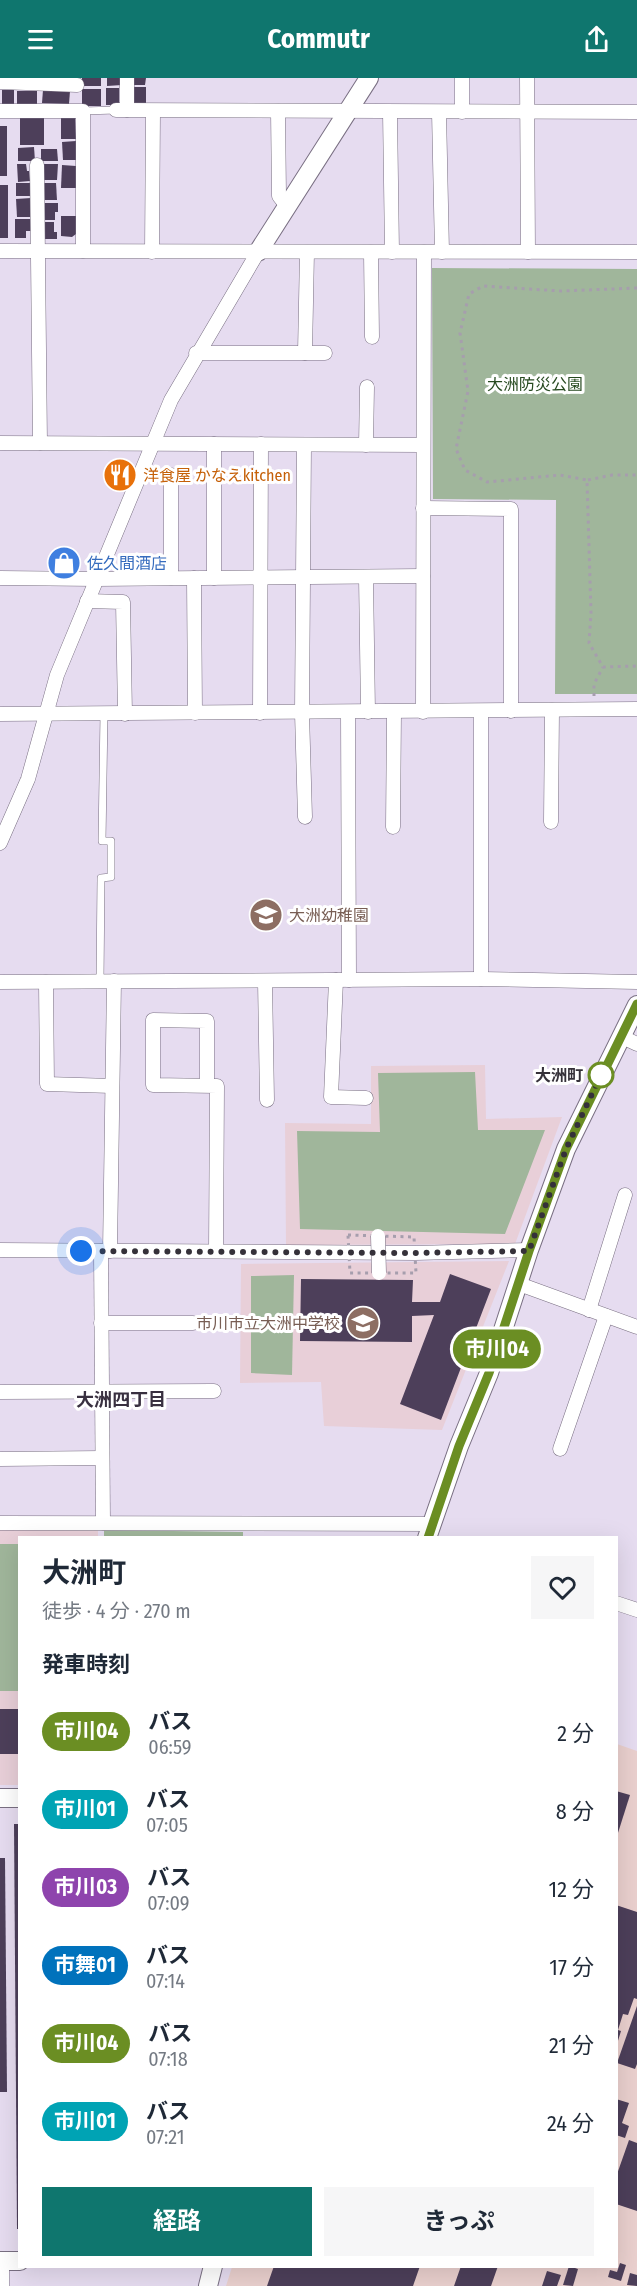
<!DOCTYPE html>
<html lang="ja">
<meta charset="utf-8">
<style>
:root{--surface:#fff;--page:#f6f6f7;--text:#1f2937;--muted:#747a83;--accent:#0f766e}
body{margin:0;font-family:"Fira Sans Condensed","Noto Sans JP",sans-serif;background:var(--page);color:var(--text);height:100vh;display:flex;flex-direction:column;font-size:22px;white-space:nowrap}
*{box-sizing:border-box;margin:0}
p{font-size:20px;color:var(--muted)}
.icon{flex:none;width:33px;height:33px;fill:none;stroke:currentColor;stroke-width:2;stroke-linecap:round;stroke-linejoin:round}
.map{position:relative;flex:1;overflow:hidden}
.sheet{position:absolute;left:18px;top:1458px;width:600px;height:732px;display:flex;flex-direction:column;background:var(--surface);border-radius:0px;box-shadow:0 6px 24px #0002}
.sheet>*{flex:none}
.badge{padding:0 12px;border-radius:20px;font-size:21px;line-height:39px}
.you{position:absolute;width:30px;height:30px;margin:-15px;border:4px solid #fff;border-radius:50%;background:#1a73e8;box-shadow:0 0 0 9px #1a73e833}
.map>.badge{position:absolute;translate:-50% -50%;box-shadow:0 0 0 3px #fff}
h2{padding:0 24px;font-size:22px;line-height:54px}
.round{display:grid;place-items:center;flex:none;width:63px;height:63px;border-radius:0px;background:var(--page)}
.overview{display:flex;align-items:center;justify-content:space-between;height:102px;padding:0 24px}
h1{font-size:28px;font-weight:700;line-height:45px}
.primary-button{display:flex;gap:12px;margin-top:auto;padding:12px 24px}
.primary-button a{flex:1;height:69px;border-radius:0px;background:var(--accent);color:#fff;font-size:24px;font-weight:700;line-height:69px;text-align:center}
.primary-button a+a{background:var(--page);color:var(--text)}
ul{padding:0;list-style:none}
li{display:flex;align-items:center;gap:18px;height:78px;padding:0 24px}
li div{flex:1}
li b{display:block;font-size:22px}
li em{font-style:normal}
li .badge{min-width:66px;font-weight:700;text-align:center}
header{display:flex;justify-content:space-between;align-items:center;height:78px;padding:0 24px;background:var(--accent);color:#fff;font-size:27px;font-weight:700}
.map>svg:first-child{display:block}
</style>
<header><svg class="icon" aria-label="menu" viewBox="0 0 24 24"><path d="M4 6h16M4 12h16M4 18h16"/></svg>Commutr<svg class="icon" aria-label="share" viewBox="0 0 24 24"><path d="M12 15V3M7 8l5-5 5 5M5 13v7h14v-7"/></svg></header>
<div class="map">
<svg width="637" height="2208" viewBox="0 0 637 2208">
<rect width="100%" height="100%" fill="#e6dcf0"/>
<polygon fill="#ead0ce" points="617,1666 637,1673 637,2208 226,2208 232,2189 616,2188"/>
<g fill="#e8cfd8">
<polygon points="485,987 486,1041 562,1039 515,1166 286,1167 285,1045 371,1046 371,988"/>
<polygon points="509,1183 442,1352 324,1348 321,1304 240,1305 241,1186"/>
<polygon points="0,1450 98,1450 98,1459 20,1460 19,1707 0,1707"/>
</g>
<g fill="#a0b69b">
<polygon points="432,190 637,191 637,616 555,616 556,422 433,421"/>
<polygon points="475,994 478,1052 545,1052 505,1156 300,1151 297,1053 380,1054 378,995"/>
<polygon points="294,1197 292,1297 251,1295 251,1198"/>
<polygon points="104,1452 243,1454 243,1459 104,1459"/>
<rect x="0" y="1466" width="19" height="147"/>
</g>
<g fill="#4d3f5a">
<rect x="82" y="0" width="19" height="8"/>
<polygon points="107,0 121,0 122,7 107,8"/>
<polygon points="133,0 146,0 145,7 133,7"/>
<polygon points="133,9 146,9 146,26 133,25"/>
<rect x="106" y="10" width="13" height="17"/>
<polygon points="82,11 101,11 101,28 86,28 86,26 82,26"/>
<rect x="2" y="12" width="12" height="16"/>
<polygon points="43,12 70,13 69,26 42,25"/>
<rect x="17" y="13" width="20" height="15"/>
<polygon points="75,38 76,61 61,61 61,39"/>
<polygon points="44,39 44,67 20,67 20,40"/>
<rect x="0" y="48" width="7" height="50"/>
<polygon points="76,63 77,82 63,82 62,64"/>
<polygon points="34,69 35,83 18,83 18,70"/>
<polygon points="41,71 57,71 58,83 41,83"/>
<polygon points="17,86 26,86 27,93 29,93 30,103 18,104"/>
<polygon points="43,86 58,86 57,102 43,102"/>
<polygon points="62,87 76,88 76,110 61,110"/>
<polygon points="16,105 32,105 31,118 16,118"/>
<polygon points="43,105 56,105 57,122 43,122"/>
<rect x="0" y="107" width="8" height="53"/>
<polygon points="31,120 31,139 17,139 16,121"/>
<polygon points="43,125 58,125 58,134 55,134 55,142 43,142"/>
<polygon points="61,138 76,138 76,156 72,159 61,158"/>
<polygon points="15,141 32,141 31,153 26,153 26,160 15,160"/>
<polygon points="44,144 54,144 54,154 57,154 57,161 44,161"/>
<polygon points="450,1196 491,1211 441,1342 400,1326 434,1237 412,1238 412,1264 300,1263 301,1201 413,1202 412,1224 440,1224"/>
<rect x="0" y="1631" width="20" height="45"/>
<polygon points="616,1713 630,1717 617,1758 616,1757"/>
<polygon points="14,1746 20,1746 20,2151 17,2151"/>
<polygon points="0,1780 5,1780 7,2014 0,2014"/>
<polygon points="616,1827 637,1834 637,1921 634,1920 628,1937 623,1936 618,1952 621,1953 617,1966"/>
<polygon points="637,1928 637,1986 635,1991 617,1985"/>
<polygon points="616,2021 629,2025 622,2045 629,2048 625,2060 616,2057"/>
<polygon points="629,2062 637,2065 637,2133 616,2126 616,2099"/>
<polygon points="620,2185 626,2187 621,2203 608,2199 610,2192 617,2194"/>
<polygon points="274,2188 420,2188 413,2208 267,2208"/>
<polygon points="461,2188 498,2188 491,2208 454,2208"/>
<polygon points="569,2188 578,2191 573,2208 563,2207"/>
<polygon points="547,2193 561,2197 557,2208 542,2208"/>
<polygon points="630,2195 637,2197 637,2208 627,2207"/>
</g>
<g fill="none" stroke-linecap="round" stroke-linejoin="round">
<defs>
<g id="lane">
<polyline points="83,33 116,32"/>
<polyline points="100,903 101,800 111,799 111,763 102,763 104,636"/>
</g>
<g id="street">
<polyline points="127,0 127,32"/>
<polyline points="462,0 462,34"/>
<polyline points="527,0 528,174"/>
<polyline points="0,4 77,7"/>
<polyline points="116,32 637,34"/>
<polyline points="0,33 83,33 83,173"/>
<polyline points="278,33 279,118 286,127"/>
<polyline points="390,34 392,174"/>
<polyline points="439,34 442,174"/>
<polyline points="37,87 40,365"/>
<polyline points="0,173 637,174"/>
<polyline points="152,174 153,33"/>
<polyline points="371,174 372,259"/>
<polyline points="196,275 325,275"/>
<polyline points="305,275 307,174"/>
<polyline points="0,365 423,367"/>
<polyline points="214,366 214,500"/>
<polyline points="304,367 302,635 305,739"/>
<polyline points="366,367 367,309"/>
<polyline points="171,397 171,500"/>
<polyline points="423,430 511,431 511,633"/>
<polyline points="366,499 368,634"/>
<polyline points="0,500 96,501 423,498"/>
<polyline points="194,500 195,635"/>
<polyline points="87,523 123,524 125,636"/>
<polyline points="481,633 481,901"/>
<polyline points="348,634 349,902"/>
<polyline points="423,634 424,174"/>
<polyline points="260,635 261,366"/>
<polyline points="0,636 637,631"/>
<polyline points="551,744 552,632"/>
<polyline points="393,749 394,634"/>
<polyline points="0,765 28,701 57,597 171,322 258,174"/>
<polyline points="336,902 331,1019 366,1020"/>
<polyline points="265,903 267,1022"/>
<polyline points="0,904 481,901 637,904"/>
<polyline points="46,904 47,1006 112,1008"/>
<polyline points="620,958 637,966"/>
<polyline points="207,1008 207,943 153,942 153,1007 217,1008 216,1173"/>
<polyline points="0,1172 415,1175 529,1172"/>
<polyline points="101,1173 103,1445"/>
<polyline points="110,1173 114,903"/>
<polyline points="519,1206 637,1249"/>
<polyline points="589,1232 625,1117"/>
<polyline points="101,1245 193,1245"/>
<polyline points="0,1314 214,1313"/>
<polyline points="560,1371 606,1238"/>
<polyline points="0,1381 102,1380"/>
<polyline points="0,1445 432,1446"/>
<polyline points="616,1525 637,1532"/>
<polyline points="2,2183 2,2208"/>
</g>
<g id="secondary">
<polyline points="258,174 369,0"/>
<polyline points="427,1460 459,1368 489,1295 529,1172 566,1071 637,927"/>
<polyline points="0,1720 20,1720"/>
<polyline points="0,2183 20,2183"/>
<polyline points="208,2208 213,2188"/>
</g>
</defs>
<use href="#lane" stroke="#796f82" stroke-width="8"/>
<use href="#street" stroke="#796f82" stroke-width="15"/>
<use href="#secondary" stroke="#796f82" stroke-width="20"/>
<g stroke="#a69ead" stroke-width="3" stroke-dasharray="3 4.5" stroke-linecap="butt">
<polyline points="637,210 561,213 483,208 469,216 460,255 468,313 456,371 465,392 487,404 560,397 587,402 591,535 589,565 603,589 637,588"/>
<polyline points="588,402 612,397 637,397"/>
<polyline points="594,618 594,606 603,589"/>
<polygon points="348,1157 414,1159 416,1195 350,1195"/>
</g>
<use href="#lane" stroke="#fff" stroke-width="7"/>
<use href="#street" stroke="#fff" stroke-width="14"/>
<use href="#secondary" stroke="#fff" stroke-width="18"/>
<defs>
<polyline id="street-bridge" points="378,1158 379,1195"/>
</defs>
<use href="#street-bridge" stroke="#796f82" stroke-width="15" stroke-linecap="butt"/>
<use href="#street-bridge" stroke="#fff" stroke-width="14"/>
</g>
<g fill="none" stroke-linecap="round" stroke-linejoin="round">
<defs>
<polyline id="line" points="428,1460 459,1368 489,1295 529,1173 566,1071 637,926"/>
</defs>
<use href="#line" stroke="#fff" stroke-width="14"/>
<use href="#line" stroke="#6b8e23" stroke-width="9"/>
<polyline stroke="#353139" stroke-width="6" stroke-dasharray="0 10.8" points="81,1173 415,1175 529,1173 566,1071 601,997"/>
</g>
<defs>
<symbol id="restaurant-disc" viewBox="-11 -11 22 22"><circle r="9.5" fill="#e8710a" stroke="#fff"/><path d="M-5-6h1v4h1v-4h1v4h1v-4h1v5L-1.5 .5V6h-2V.5L-5-1ZM5-6V6H3V1.5H1.5Q1.5-4 5-6Z" fill="#fff"/></symbol>
<symbol id="shop-disc" viewBox="-11 -11 22 22"><circle r="9.5" fill="#3f7fe0" stroke="#fff"/><path d="M-5-2.5h2.3a2.7 3.5 0 0 1 5.4 0H5L5.5 6h-11ZM-1.5-2.5h3a1.5 2.3 0 0 0-3 0Z" fill="#fff"/></symbol>
<symbol id="school-disc" viewBox="-11 -11 22 22"><circle r="9.5" fill="#8d6e63" stroke="#fff"/><path d="M0-5L7-2L0 1L-7-2ZM-4 1L0 2.5L4 1V4Q0 6-4 4Z" fill="#fff"/></symbol>
</defs>
<g fill-rule="evenodd">
<use href="#restaurant-disc" x="101" y="378" width="38" height="38"/>
<use href="#shop-disc" x="45" y="466" width="38" height="38"/>
<use href="#school-disc" x="247" y="818" width="38" height="38"/>
<use href="#school-disc" x="344" y="1226" width="38" height="38"/>
</g>
<circle fill="#fff" stroke="#6b8e23" stroke-width="3" cx="601" cy="997" r="12"/>
<g text-anchor="middle" dominant-baseline="central" stroke-width="6" stroke-linejoin="round" paint-order="stroke">
<g font-size="16" fill="#274a20" stroke="#fff">
<text x="535" y="306">大洲防災公園</text>
</g>
<g font-size="16" fill="#c56008" stroke="#fff" text-anchor="start">
<text x="143" y="397">洋食屋 かなえkitchen</text>
</g>
<g font-size="16" fill="#366cbe" stroke="#fff" text-anchor="start">
<text x="87" y="485">佐久間酒店</text>
</g>
<g font-size="16" fill="#785e54" stroke="#fff" text-anchor="start">
<text x="289" y="837">大洲幼稚園</text>
<text x="340" y="1245" text-anchor="end">市川市立大洲中学校</text>
</g>
<g font-size="16" font-weight="bold" fill="#353139" stroke="#fff" text-anchor="end">
<text x="583" y="997">大洲町</text>
</g>
<g font-size="18" font-weight="bold" fill="#393040" stroke="#fff">
<text x="121" y="1322">大洲四丁目</text>
</g>
</g>
</svg>
<div class="you" style="left:81px;top:1173px"></div>
<b class="badge" style="left:497px;top:1271px;background:#6b8e23;color:#fff">市川04</b>
<section class="sheet">
<div class="overview"><div><h1>大洲町</h1><p>徒歩 · 4 分 · 270 m</p></div><a class="round"><svg class="icon" aria-label="heart" viewBox="0 0 24 24"><path d="M12 20l-8-8c-3-5 5-10 8-4 3-6 11-1 8 4z"/></svg></a></div>
<h2>発車時刻</h2>
<ul>
<li><span class="badge" style="background:#6b8e23;color:#fff">市川04</span><div><b>バス</b><p>06:59</p></div><em>2 分</em></li>
<li><span class="badge" style="background:#00a3b4;color:#fff">市川01</span><div><b>バス</b><p>07:05</p></div><em>8 分</em></li>
<li><span class="badge" style="background:#8e44ad;color:#fff">市川03</span><div><b>バス</b><p>07:09</p></div><em>12 分</em></li>
<li><span class="badge" style="background:#0072bc;color:#fff">市舞01</span><div><b>バス</b><p>07:14</p></div><em>17 分</em></li>
<li><span class="badge" style="background:#6b8e23;color:#fff">市川04</span><div><b>バス</b><p>07:18</p></div><em>21 分</em></li>
<li><span class="badge" style="background:#00a3b4;color:#fff">市川01</span><div><b>バス</b><p>07:21</p></div><em>24 分</em></li>
</ul>
<div class="primary-button"><a>経路</a><a>きっぷ</a></div>
</section>
</div>
